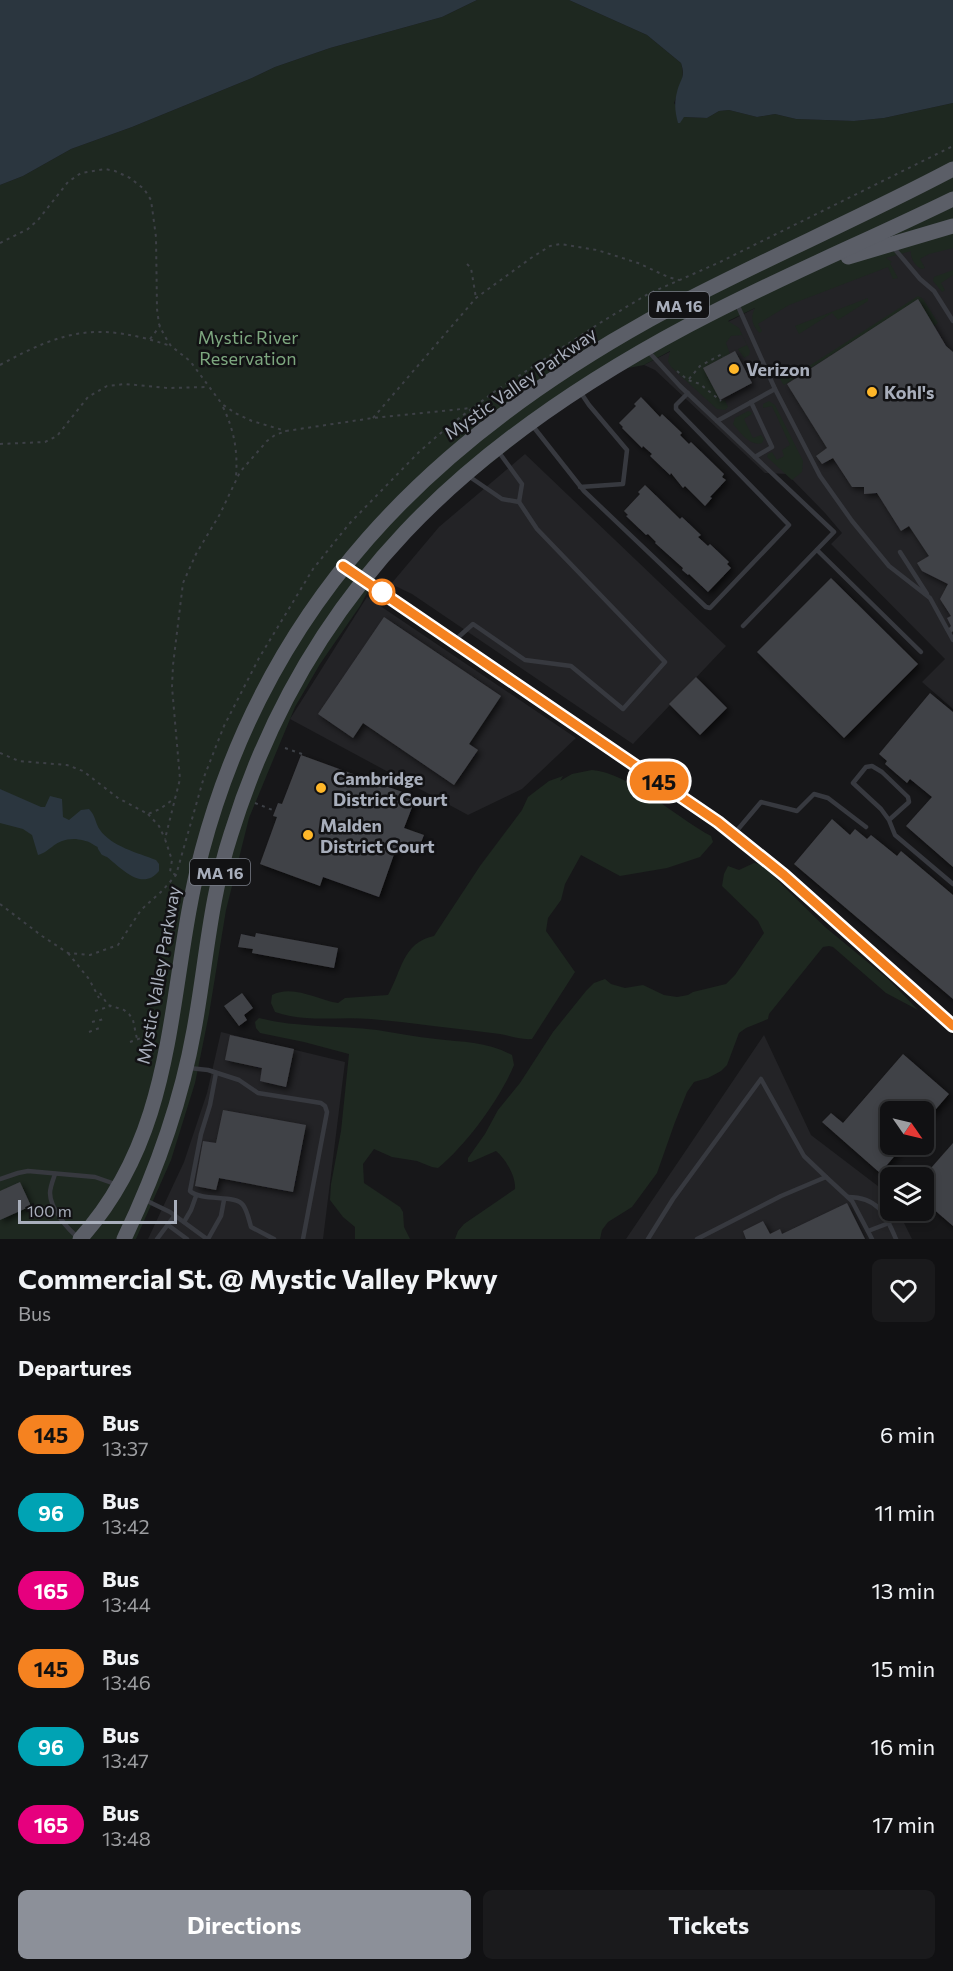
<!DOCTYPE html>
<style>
:root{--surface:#111113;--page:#1a1a1c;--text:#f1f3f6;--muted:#9c9da0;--line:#303133;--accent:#8c9099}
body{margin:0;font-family:Commissioner,sans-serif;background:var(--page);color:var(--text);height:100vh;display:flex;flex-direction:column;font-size:22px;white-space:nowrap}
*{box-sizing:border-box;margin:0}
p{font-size:20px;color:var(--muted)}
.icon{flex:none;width:33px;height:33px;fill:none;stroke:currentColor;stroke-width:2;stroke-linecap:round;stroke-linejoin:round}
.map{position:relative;height:1239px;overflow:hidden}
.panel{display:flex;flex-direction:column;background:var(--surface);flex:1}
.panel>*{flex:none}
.badge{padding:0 12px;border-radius:20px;font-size:21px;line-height:39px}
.needle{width:39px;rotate:124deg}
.buttons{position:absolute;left:880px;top:1101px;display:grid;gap:12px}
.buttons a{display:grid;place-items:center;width:54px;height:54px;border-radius:9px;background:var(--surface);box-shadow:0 3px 9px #0003,0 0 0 2px var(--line);font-size:30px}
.scale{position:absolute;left:18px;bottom:15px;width:159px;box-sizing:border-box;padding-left:6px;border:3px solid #a8aebb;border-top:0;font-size:16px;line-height:21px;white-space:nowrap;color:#a8aebb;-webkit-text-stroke:4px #121214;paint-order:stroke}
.map>.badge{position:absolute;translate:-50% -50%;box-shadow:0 0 0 3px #fff}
h2{padding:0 18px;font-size:22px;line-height:54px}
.round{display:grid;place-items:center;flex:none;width:63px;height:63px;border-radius:9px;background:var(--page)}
.summary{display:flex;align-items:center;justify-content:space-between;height:102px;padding:0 18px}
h1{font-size:28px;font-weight:700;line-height:45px}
.cta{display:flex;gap:12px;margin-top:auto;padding:12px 18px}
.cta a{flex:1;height:69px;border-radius:9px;background:var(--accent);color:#fff;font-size:24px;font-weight:700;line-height:69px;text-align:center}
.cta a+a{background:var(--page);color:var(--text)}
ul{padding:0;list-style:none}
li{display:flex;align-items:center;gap:18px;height:78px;padding:0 18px}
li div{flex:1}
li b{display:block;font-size:22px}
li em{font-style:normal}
li .badge{min-width:66px;font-weight:700;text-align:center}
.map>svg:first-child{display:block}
</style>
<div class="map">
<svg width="953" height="1239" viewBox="0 0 953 1239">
<defs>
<filter id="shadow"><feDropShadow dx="3" dy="3" stdDeviation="3" flood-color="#0009"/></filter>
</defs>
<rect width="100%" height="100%" fill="#171719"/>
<g fill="#232326">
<polygon points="953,235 953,709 922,682 945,659 831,544 842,533 825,513 787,474 765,473 655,370 644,365 771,300 881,259"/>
<polygon points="525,454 726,646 633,744 412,594 391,584 439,527"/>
<polygon points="367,597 576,738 522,789 468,815 290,719"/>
<polygon points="221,1032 345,1062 323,1239 148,1239 184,1162 207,1093"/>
<polygon points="764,1035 811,1135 891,1196 891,1210 898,1211 912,1239 626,1239"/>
</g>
<g fill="#1e2820">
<path d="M477,0H569L647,35L681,63C686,77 679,90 674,103L684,117L707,118L719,111L729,110L757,117L775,114L796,119L854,121L884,118L953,103V248L929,254L920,259L925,268L922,269C915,267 910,257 911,251L886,258L892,262L890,263L898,278L893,279L888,267L789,305L758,324L762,331L760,333C752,327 750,317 755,308L728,321L739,328L750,351L749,355L744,358L738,349L747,345L742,335L731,336L726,343L730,354L703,368L721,401L725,400L728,407L725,410L717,409L671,367L668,361L670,351L644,365L623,369L545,420L446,499L380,569L360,606L320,664L295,707L249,818L226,910L209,1014L195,1083L171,1160L136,1239H0V185L23,176L71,149L132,127L252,78L275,67L330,48L442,17Z"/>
<polygon points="953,270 953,275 941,283 945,290 942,292 933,281 934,277"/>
<polygon points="918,296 923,299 938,323 934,326 918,300 784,385 783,384 777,374 783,369 790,376 809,366"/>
<polygon points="868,298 868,301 838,320 832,313 799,334 795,326"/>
<polygon points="769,401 775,405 803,461 802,472 792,480 767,457 768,454 772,452 777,460 784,456 782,450 790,445 772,406 763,408 763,404"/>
<path d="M748,411L751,412L752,414L744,419L753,438L761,435L764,439L762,443C750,447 740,432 733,424L735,418Z"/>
<path d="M592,770C628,772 678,819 711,836L713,842L700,857L667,868L620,876L581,855L565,884L561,900L548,918L546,931L575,972L532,1039C521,1040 511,1036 500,1034C457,1029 414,1023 371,1019C340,1016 305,1023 275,1012L271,1003L272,995C293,984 318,1000 338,1003L345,998L388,995C402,971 402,943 434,936L480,866L522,810L528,797L549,781L563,776L560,781L572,774Z"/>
<path d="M754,863L759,864L767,870L825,927L888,979L918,1010L886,993L833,947L829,946L823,947L769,1014L768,1019L746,1028L739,1033L727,1065L721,1071L708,1078L694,1082L687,1092L675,1122L657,1173L632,1207L608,1222L602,1230L600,1239H455L458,1231L464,1224L515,1189C516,1177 506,1159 496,1151L471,1162H468V1158L485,1134L498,1110L520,1083L553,1032L586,991L594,983L605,979L611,984L625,988L643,985L664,995L677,997L688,995L693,992L726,984L735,975L764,933L758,921L722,886L724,874L728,866L739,870Z"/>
<path d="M259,1018C298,1028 338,1025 377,1030C397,1033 417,1037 436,1039C462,1042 489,1042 512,1055L514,1065C500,1099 466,1145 438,1168L432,1167L417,1161L392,1157L374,1149L363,1164L364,1183L400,1207L403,1212L404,1227L410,1239H355V1227L343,1217L330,1200L331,1184L341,1131L349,1054L304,1042L260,1033L256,1028L255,1022Z"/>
</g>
<g fill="#2b363f">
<polygon points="0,0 477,0 442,17 330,48 275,67 252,78 132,127 71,149 23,176 0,185"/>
<path d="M569,0H953V103L884,118L854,121L796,119L775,114L757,117L729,110L719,111L707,118L684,117L680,123H678C675,112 674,103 677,92C680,79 686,78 681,63L647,35Z"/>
<path d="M0,789L41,807H45L50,796L62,799L63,817L69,820L81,810L89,809C96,816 95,823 100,830C111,846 138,853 156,860L159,864V871C142,892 121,868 107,857C103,855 102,856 100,852C95,845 101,849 94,845C89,841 82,840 76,839C55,838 52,851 38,855L32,835L23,829L0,823Z"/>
</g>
<g fill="#414247" filter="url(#shadow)">
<polygon points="918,299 946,346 953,352 953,631 951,633 948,629 951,626 947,618 951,616 940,599 948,584 922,571 917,563 929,556 909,526 901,531 877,493 864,494 864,487 852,487 833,458 822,464 816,456 827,448 787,384"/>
<polygon points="735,351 752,383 720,400 703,368"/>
<polygon points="641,397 660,417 662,414 682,433 680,435 689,444 691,442 724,474 722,477 726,480 710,497 712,498 705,506 685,486 683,488 671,473 670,475 650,456 652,454 643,446 642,448 622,428 623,427 619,423 636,406 634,404"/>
<polygon points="645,485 680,519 682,517 701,535 698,537 708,546 710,544 729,562 727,564 731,568 708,592 689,574 688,575 682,570 683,568 655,543 656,542 648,534 646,535 626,516 628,515 624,511 640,494 638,492"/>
<polygon points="831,578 918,664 844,738 757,652"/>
<polygon points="384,617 501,696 469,744 478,750 454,785 363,723 353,738 318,714"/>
<polygon points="696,677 727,708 700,735 669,704"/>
<polygon points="930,693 953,712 953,867 906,826 932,797 910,779 907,783 885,764 887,761 879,754"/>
<polygon points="301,755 416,797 404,828 424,835 418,850 398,843 379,897 323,877 320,886 260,864 277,817 273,816 278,803 282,804"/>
<polygon points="832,819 850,835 855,829 867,839 871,835 897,856 901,851 953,895 953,999 794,864"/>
<polygon points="256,933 338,948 334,968 252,953 253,949 238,947 241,934 255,937"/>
<polygon points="242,993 253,1008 244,1015 247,1020 239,1026 224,1006"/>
<polygon points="230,1035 294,1049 286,1087 260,1081 262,1068 225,1060"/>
<polygon points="903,1054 949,1094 924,1123 924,1112 891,1112 891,1144 905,1144 880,1173 822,1122 831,1113 843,1123"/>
<polygon points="223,1110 306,1125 293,1192 219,1178 216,1190 195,1186 203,1141 216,1143"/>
<polygon points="953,1143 953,1226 924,1201 924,1176"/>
<polygon points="20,1182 31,1206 0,1220 0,1191"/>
<polygon points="847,1203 865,1239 746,1239 743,1231 763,1221 770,1234 780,1229 782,1234"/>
</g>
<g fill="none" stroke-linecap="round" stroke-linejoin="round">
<g stroke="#3d4046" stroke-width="2" stroke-dasharray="3 4.5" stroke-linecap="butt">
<polyline points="0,243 28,229 38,220 68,182 81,173 105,169 115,171 130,178 144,189 151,200 156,237 157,309 159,324 164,335 171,346 190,361 222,404 235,413 252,421 286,431"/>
<polyline points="467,264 471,268 476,298"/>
<polyline points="150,339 160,326"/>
<path d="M0,365C66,329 98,322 171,346"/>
<polyline points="677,371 688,380 700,384 721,401"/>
<polyline points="689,379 700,366 722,354 723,357"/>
<path d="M223,407C234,430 238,451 236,477"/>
<polyline points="373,418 476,298 531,258 550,246 560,244 597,250 638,263 668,277 679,280"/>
<polyline points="0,444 45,442 57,436 88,397 107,386 125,384 168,388 208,387"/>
<polyline points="285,748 305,755"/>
<polyline points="0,753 19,761 67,765 83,771 118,798 148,814 160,809 175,798"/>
<polyline points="255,803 275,811"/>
<polyline points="148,814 159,826 165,839"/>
<polyline points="176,875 170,872 172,860 165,839 180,779 172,687 173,665 183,583 196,554 220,514 240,472 267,441 275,435 286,431 373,418 471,408"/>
<polyline points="0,904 42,936 68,953 90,955 118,945 141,910 163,890 176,875 204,777 224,726 259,658 313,569 349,524 420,451 450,425 494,392 603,321 648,294 718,263 953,146"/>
<polyline points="68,953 89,979 99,998"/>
<polyline points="100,993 108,1005 124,1010 129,1014 133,1020 137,1039"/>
<polyline points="95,1011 111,1006"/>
<polyline points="92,1022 104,1019"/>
<polyline points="89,1032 102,1027"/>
<polyline points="130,1042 141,1038"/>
</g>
<g stroke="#37393f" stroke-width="4.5">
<polyline points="893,247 920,279 934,291 953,321"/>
<polyline points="737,304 775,389 820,476 852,521 889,566 930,598 953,640"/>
<polyline points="648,351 680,386 834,532 743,626"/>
<polyline points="751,402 772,447 755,457"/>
<polyline points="717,421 775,389"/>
<polyline points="532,425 584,491 706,607 710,608 789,525 676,409 676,405 688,393"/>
<polyline points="467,475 502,499 519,502 522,484 498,451"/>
<polyline points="580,487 623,484 627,450 589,405 581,393"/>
<polyline points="817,550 921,652"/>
<polyline points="900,552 927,594"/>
<polyline points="454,641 473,624 525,660 571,666 623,709 665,662 537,529 519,502"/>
<polyline points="889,820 909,802 908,797 882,772 872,766 866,767 853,783 881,809 889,820 895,835 953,884"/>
<polyline points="734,834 761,802 797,811 814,794 828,798 866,827"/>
<polyline points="189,1068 208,1070 239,1080 258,1093 321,1103 325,1106 327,1112 303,1239"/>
<path d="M216,1073L210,1105L201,1134L190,1191C202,1202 236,1194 243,1205C247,1210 249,1220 251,1227L274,1239"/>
<path d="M55,1174C53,1180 50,1187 50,1193C50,1208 68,1230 79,1238"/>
<polyline points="0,1179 18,1173 28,1171 95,1177 115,1184"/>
<path d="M848,1197C878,1197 885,1214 896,1239"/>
<polyline points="143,1199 170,1212 207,1239"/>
<polyline points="184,1222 191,1210 196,1196"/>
<polyline points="168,1225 187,1239"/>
<polyline points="868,1231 889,1223"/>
<polyline points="157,1239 175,1215"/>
<polyline points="208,1239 221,1216 224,1200"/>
<polyline points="648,1239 673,1199 761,1079 804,1156 826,1177"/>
<polyline points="697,1239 781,1196 826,1177 852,1201 872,1239"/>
</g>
<polyline stroke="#37393f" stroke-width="10" points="343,566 718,822 785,875 953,1026"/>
<g stroke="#5b5e67" stroke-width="15">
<polyline points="848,257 953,226"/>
<path d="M80,1239C181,1127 166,987 202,851C268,603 430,442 649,320C748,266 853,222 953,169"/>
<path d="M124,1239C156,1172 181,1103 194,1030C206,965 210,898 231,834C307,589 467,443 689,325C775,279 865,242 953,199"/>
</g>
</g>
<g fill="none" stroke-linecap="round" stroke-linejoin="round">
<defs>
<polyline id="line" points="343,566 718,822 784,875 953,1026"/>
</defs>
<use href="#line" stroke="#fff" stroke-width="14"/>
<use href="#line" stroke="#f58220" stroke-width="9"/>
</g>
<g fill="#ffb729" stroke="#121214" stroke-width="2">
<circle cx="734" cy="369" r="6"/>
<circle cx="872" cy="392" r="6"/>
<circle cx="321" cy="788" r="6"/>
<circle cx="308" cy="835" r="6"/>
</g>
<circle fill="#fff" stroke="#f58220" stroke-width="3" cx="382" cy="592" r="12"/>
<g text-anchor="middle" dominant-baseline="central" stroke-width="5" stroke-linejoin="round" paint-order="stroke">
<g fill="#121214" stroke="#7b7f89" stroke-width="1.5">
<rect x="649" y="292" width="60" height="26" rx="4.5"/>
<rect x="190" y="859" width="60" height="26" rx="4.5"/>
</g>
<g font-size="16" font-weight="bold" fill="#a8aebb">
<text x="679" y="305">MA 16</text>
<text x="220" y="872">MA 16</text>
</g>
<g font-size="18" fill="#7da77f" stroke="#121214">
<text x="248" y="337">Mystic River<tspan x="248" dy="21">Reservation</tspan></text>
</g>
<g font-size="18" font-weight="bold" fill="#a8aebb" stroke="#121214" text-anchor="start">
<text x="746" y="369">Verizon</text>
<text x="884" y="392">Kohl's</text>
<text x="333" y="778">Cambridge<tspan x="333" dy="21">District Court</tspan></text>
<text x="320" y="825">Malden<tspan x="320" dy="21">District Court</tspan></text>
</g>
<g font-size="18" fill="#a8aebb" stroke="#121214">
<text transform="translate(520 383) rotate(-35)">Mystic Valley Parkway</text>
<text transform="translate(158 975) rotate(-80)">Mystic Valley Parkway</text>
</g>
</g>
</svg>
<div class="buttons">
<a><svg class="needle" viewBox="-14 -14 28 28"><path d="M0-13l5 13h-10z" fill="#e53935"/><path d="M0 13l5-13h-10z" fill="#9c9da0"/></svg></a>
<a><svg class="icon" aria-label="layers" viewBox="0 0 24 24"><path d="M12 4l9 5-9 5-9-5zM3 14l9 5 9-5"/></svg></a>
</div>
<div class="scale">100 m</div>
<b class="badge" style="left:659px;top:781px;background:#f58220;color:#111">145</b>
</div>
<section class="panel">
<div class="summary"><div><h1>Commercial St. @ Mystic Valley Pkwy</h1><p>Bus</p></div><a class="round"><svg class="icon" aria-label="heart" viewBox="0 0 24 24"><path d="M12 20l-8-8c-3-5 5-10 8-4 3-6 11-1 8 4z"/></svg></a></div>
<h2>Departures</h2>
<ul>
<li><span class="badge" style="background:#f58220;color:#111">145</span><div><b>Bus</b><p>13:37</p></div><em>6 min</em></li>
<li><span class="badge" style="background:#00a3b4;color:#fff">96</span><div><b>Bus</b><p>13:42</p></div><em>11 min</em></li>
<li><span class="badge" style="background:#e6007e;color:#fff">165</span><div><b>Bus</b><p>13:44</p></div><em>13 min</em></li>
<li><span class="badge" style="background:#f58220;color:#111">145</span><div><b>Bus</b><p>13:46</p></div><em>15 min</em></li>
<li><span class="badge" style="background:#00a3b4;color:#fff">96</span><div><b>Bus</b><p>13:47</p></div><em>16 min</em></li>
<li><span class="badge" style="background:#e6007e;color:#fff">165</span><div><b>Bus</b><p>13:48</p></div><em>17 min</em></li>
</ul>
<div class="cta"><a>Directions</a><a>Tickets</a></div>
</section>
